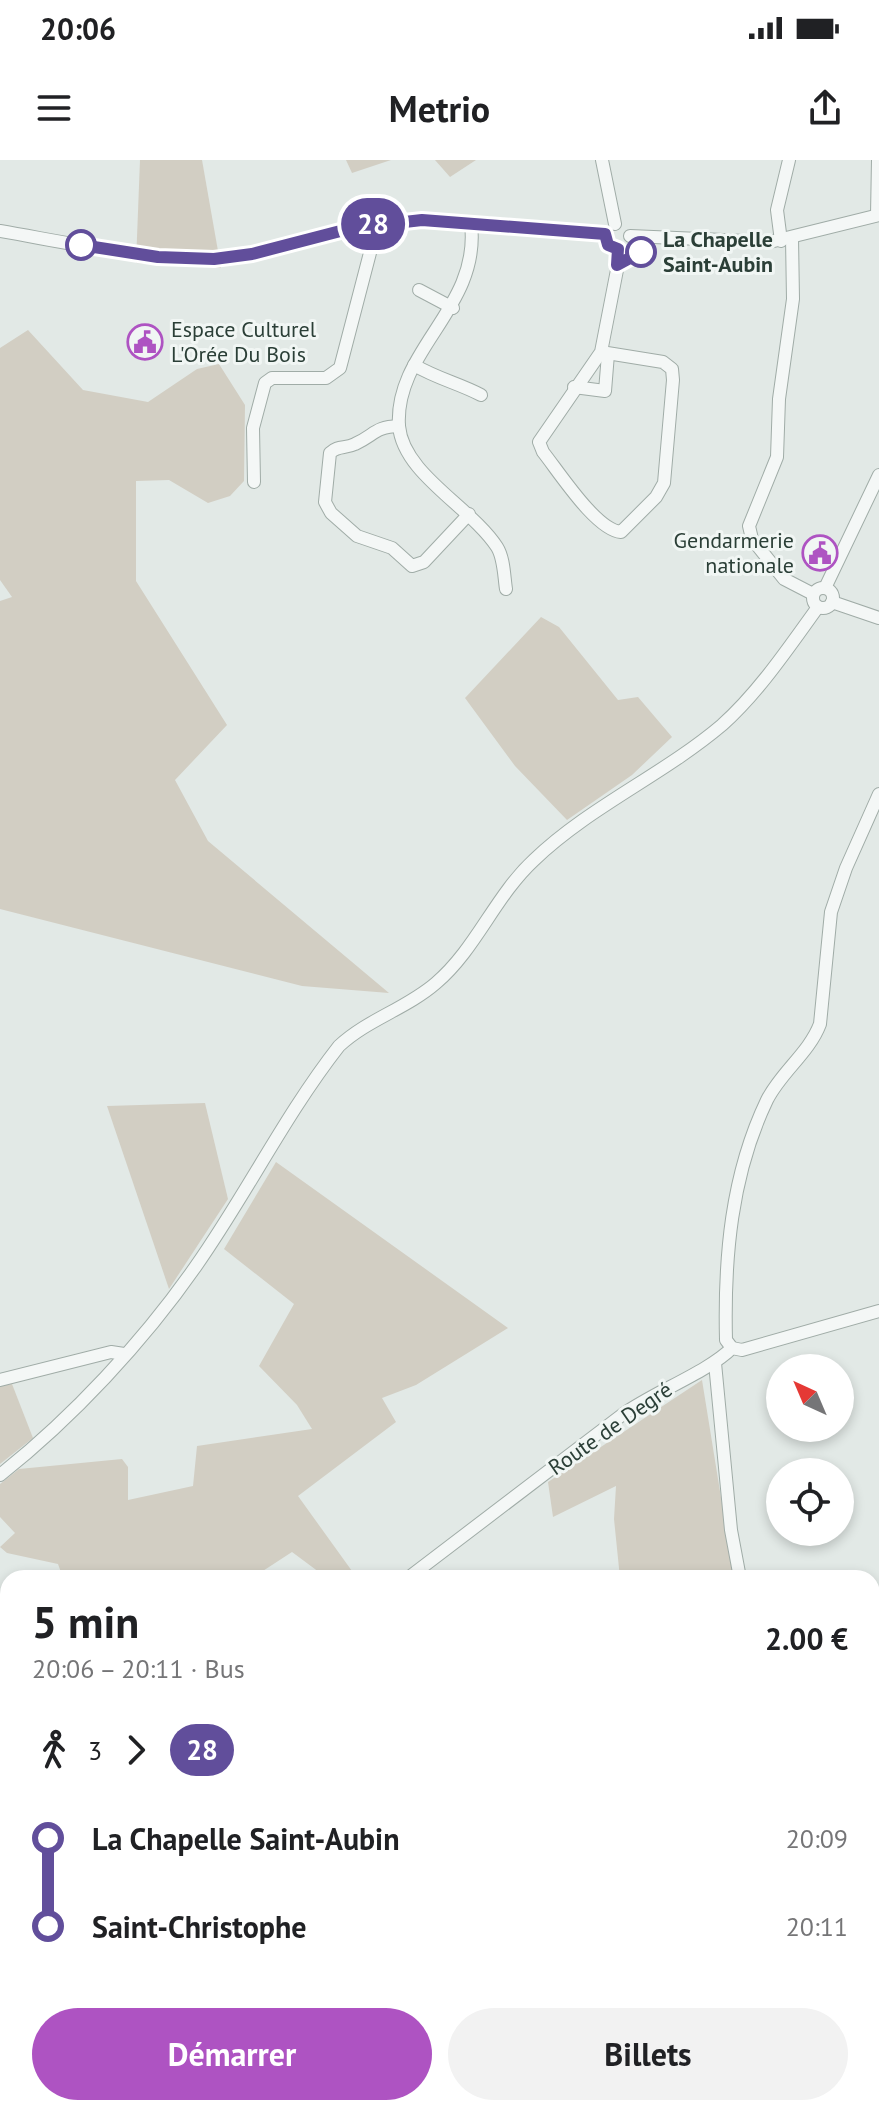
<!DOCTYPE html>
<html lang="fr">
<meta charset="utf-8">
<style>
:root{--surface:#fff;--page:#f2f2f2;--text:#202124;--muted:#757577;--accent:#ae53c2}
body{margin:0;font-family:"PT Sans",sans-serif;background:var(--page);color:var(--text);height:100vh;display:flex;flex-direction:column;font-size:30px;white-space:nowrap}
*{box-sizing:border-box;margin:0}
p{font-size:26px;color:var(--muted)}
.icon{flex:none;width:44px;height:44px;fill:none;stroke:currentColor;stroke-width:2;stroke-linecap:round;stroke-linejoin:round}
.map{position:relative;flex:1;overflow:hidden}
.side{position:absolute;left:0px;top:1410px;width:880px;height:546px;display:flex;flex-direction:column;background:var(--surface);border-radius:24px 24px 0 0;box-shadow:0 4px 12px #0003}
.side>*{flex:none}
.badge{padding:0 16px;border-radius:26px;font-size:28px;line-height:52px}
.needle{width:52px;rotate:316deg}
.fabs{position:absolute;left:766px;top:1194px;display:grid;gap:16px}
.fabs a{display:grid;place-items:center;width:88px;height:88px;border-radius:50%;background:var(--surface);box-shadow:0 4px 12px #0003;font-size:40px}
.map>.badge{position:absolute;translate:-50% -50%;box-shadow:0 0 0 4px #fff}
.legs{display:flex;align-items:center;gap:12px;height:88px;padding:0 32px;font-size:26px}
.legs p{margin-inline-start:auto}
.headline{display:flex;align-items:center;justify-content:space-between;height:136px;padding:0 32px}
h1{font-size:44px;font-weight:700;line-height:60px}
.action{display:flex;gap:16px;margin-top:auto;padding:16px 32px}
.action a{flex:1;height:92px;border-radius:48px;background:var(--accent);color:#fff;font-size:32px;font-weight:700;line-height:92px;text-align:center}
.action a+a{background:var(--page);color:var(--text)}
ul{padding:0 32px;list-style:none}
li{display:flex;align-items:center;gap:28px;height:88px;font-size:30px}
li i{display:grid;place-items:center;width:12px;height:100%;margin:0 10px;background:currentColor}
li i::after{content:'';width:20px;height:20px;margin:-10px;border:6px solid;border-radius:50%;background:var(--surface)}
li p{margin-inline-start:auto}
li:first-child i{background:linear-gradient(#0000 50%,currentColor 0)}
li:last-child i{background:linear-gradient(currentColor 50%,#0000 0)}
.status{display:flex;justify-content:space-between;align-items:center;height:56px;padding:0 40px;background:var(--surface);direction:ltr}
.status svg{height:22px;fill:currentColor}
header{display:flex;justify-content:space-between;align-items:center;height:104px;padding:0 32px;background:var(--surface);font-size:36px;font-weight:700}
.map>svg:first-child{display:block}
</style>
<div class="status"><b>20:06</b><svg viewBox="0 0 49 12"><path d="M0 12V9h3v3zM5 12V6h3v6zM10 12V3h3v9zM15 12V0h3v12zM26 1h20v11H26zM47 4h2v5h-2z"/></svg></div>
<header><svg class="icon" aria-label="menu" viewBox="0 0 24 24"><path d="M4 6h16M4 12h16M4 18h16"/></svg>Metrio<svg class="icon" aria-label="share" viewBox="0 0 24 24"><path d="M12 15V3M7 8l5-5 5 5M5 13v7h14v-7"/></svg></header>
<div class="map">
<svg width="879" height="1955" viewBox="0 0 879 1955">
<rect width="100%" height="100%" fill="#e2e9e6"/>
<g fill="#d2cec3">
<polygon points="140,0 202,0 221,108 136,103"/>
<polygon points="346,0 391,0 352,13"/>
<polygon points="435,0 476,0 450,17"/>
<polygon points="28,170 83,230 148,242 197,209 219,204 245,245 244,321 230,336 208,343 169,320 136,321 136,421 227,565 175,620 208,681 389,833 302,826 0,749 0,441 12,437 0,420 0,188"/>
<polygon points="541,457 559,467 618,540 638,537 672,577 632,615 567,660 515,606 465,538"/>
<polygon points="205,943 228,1039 169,1129 107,946"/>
<polygon points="276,1002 508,1168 416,1225 382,1238 396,1262 298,1336 357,1418 327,1418 292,1392 252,1418 63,1418 58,1404 7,1393 0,1387 15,1373 0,1357 0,1324 19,1309 122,1299 128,1307 128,1340 193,1326 197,1286 312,1269 297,1245 259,1206 294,1144 224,1089"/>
<polygon points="702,1220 734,1418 620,1418 614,1359 616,1326 553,1357 548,1322"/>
<polygon points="12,1224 33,1278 0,1304 0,1226"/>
<polygon points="879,1451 879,1628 872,1630 872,1453"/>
<polygon points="202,1948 305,1948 309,1955 192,1955"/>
<polygon points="406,1948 480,1948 438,1955 406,1955"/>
<polygon points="523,1948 650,1948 651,1955 489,1955"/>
</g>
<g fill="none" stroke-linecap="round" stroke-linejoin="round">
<defs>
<g id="minor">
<polyline points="602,0 615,64"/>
<polyline points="877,55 878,0"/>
<path d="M471,64C481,148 394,190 399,266C403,314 471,347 497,387C504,398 504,416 506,429"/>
<path d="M0,71C70,83 140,99 212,98C265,98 315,72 367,65C445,55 527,68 605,74"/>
<polyline points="630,76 770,82 879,55"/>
<polyline points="792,78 793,139 779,239 777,297 749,366 752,379 784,419 813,434"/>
<polyline points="781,81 777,50 789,0"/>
<polyline points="419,130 453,148"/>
<path d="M601,192L663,202L672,209L673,220L664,323L656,337L621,372C596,370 559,312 543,292L539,282L601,192L617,110L618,89"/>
<path d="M414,205C438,219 458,223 481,235"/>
<polyline points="574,227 605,231 608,194"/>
<path d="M399,266C374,267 375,275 355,284C345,289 338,285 330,293L325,342L331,353L357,376L392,388L412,406L424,402L469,354"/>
<polyline points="254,322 253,268 265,223 272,218 326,218 340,208 371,89 369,65"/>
<circle cx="823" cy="438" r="10"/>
<polyline points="825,428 879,315"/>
<polyline points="832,442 879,458"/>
<path d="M732,1188L726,1180C724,1098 731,1015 767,940C781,912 809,893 820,864L831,752L846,708L879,634"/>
<polyline points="715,1203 731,1370 740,1418"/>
<polyline points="0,1220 111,1192 124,1194"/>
<path d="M0,1315C72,1258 143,1182 196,1106C246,1035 285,955 339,886C368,859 406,849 436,823C476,789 495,736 534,700C589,647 663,615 722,565C759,532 789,487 818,447"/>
<path d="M408,1418L622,1255C654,1232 708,1212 732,1188L742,1190L879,1151"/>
<polyline points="0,1697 8,1692"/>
<polyline points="872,1875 879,1874"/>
<polyline points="308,1948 312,1955"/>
<polyline points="451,1955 488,1948"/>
</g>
</defs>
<use href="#minor" stroke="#a0aca7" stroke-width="14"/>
<use href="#minor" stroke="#f4f7f6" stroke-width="12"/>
</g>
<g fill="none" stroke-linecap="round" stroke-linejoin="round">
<defs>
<polyline id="line-1" points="81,85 158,97 214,99 252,94 352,68 422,60 605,74 608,85 618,89 617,105 641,92"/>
</defs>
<use href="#line-1" stroke="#fff" stroke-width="18"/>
<use href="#line-1" stroke="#614e9b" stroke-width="12"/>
</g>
<defs>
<symbol id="civic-ring" viewBox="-11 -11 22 22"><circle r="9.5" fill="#f1f6f4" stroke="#ae53c2" stroke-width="1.5"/><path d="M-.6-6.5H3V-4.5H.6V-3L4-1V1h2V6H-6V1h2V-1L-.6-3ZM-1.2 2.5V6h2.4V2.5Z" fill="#ae53c2"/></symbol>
</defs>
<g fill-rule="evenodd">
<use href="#civic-ring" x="125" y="162" width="40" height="40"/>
<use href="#civic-ring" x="800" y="373" width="40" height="40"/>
</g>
<g fill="#fff" stroke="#614e9b" stroke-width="4">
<circle cx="81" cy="85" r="14"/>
<circle cx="641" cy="92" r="14"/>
</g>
<g text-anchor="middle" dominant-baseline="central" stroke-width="6" stroke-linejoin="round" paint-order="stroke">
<g font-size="22" font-weight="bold" fill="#2b3f37" stroke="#f1f6f4" text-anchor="start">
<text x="663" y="79">La Chapelle<tspan x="663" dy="25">Saint-Aubin</tspan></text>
</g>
<g font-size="22" fill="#2b3f37" stroke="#f1f6f4" text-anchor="start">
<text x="171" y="169">Espace Culturel<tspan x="171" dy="25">L'Orée Du Bois</tspan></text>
<text x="794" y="380" text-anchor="end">Gendarmerie<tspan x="794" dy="25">nationale</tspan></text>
</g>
<g font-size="22" fill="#2b3f37" stroke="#f1f6f4">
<text transform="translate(610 1268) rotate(-35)">Route de Degré</text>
</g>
</g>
</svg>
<div class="fabs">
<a><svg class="needle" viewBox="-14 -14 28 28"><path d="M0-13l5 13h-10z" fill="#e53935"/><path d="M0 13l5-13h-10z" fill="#757577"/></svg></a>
<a><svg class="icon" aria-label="locate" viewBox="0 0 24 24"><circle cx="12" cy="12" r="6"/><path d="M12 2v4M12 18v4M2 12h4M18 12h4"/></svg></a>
</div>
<b class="badge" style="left:373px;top:64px;background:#614e9b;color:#fff">28</b>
<section class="side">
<div class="headline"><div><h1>5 min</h1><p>20:06 – 20:11 · Bus</p></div><b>2.00 €</b></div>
<div class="legs"><svg class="icon" aria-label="walk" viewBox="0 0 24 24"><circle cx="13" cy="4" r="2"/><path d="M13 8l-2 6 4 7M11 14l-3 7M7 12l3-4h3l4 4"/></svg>3<svg class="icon" aria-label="forward" viewBox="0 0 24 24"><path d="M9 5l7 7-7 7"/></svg><b class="badge" style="background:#614e9b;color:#fff">28</b></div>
<ul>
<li><i style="color:#614e9b"></i><b>La Chapelle Saint-Aubin</b><p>20:09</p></li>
<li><i style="color:#614e9b"></i><b>Saint-Christophe</b><p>20:11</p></li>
</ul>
<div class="action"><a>Démarrer</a><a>Billets</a></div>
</section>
</div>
